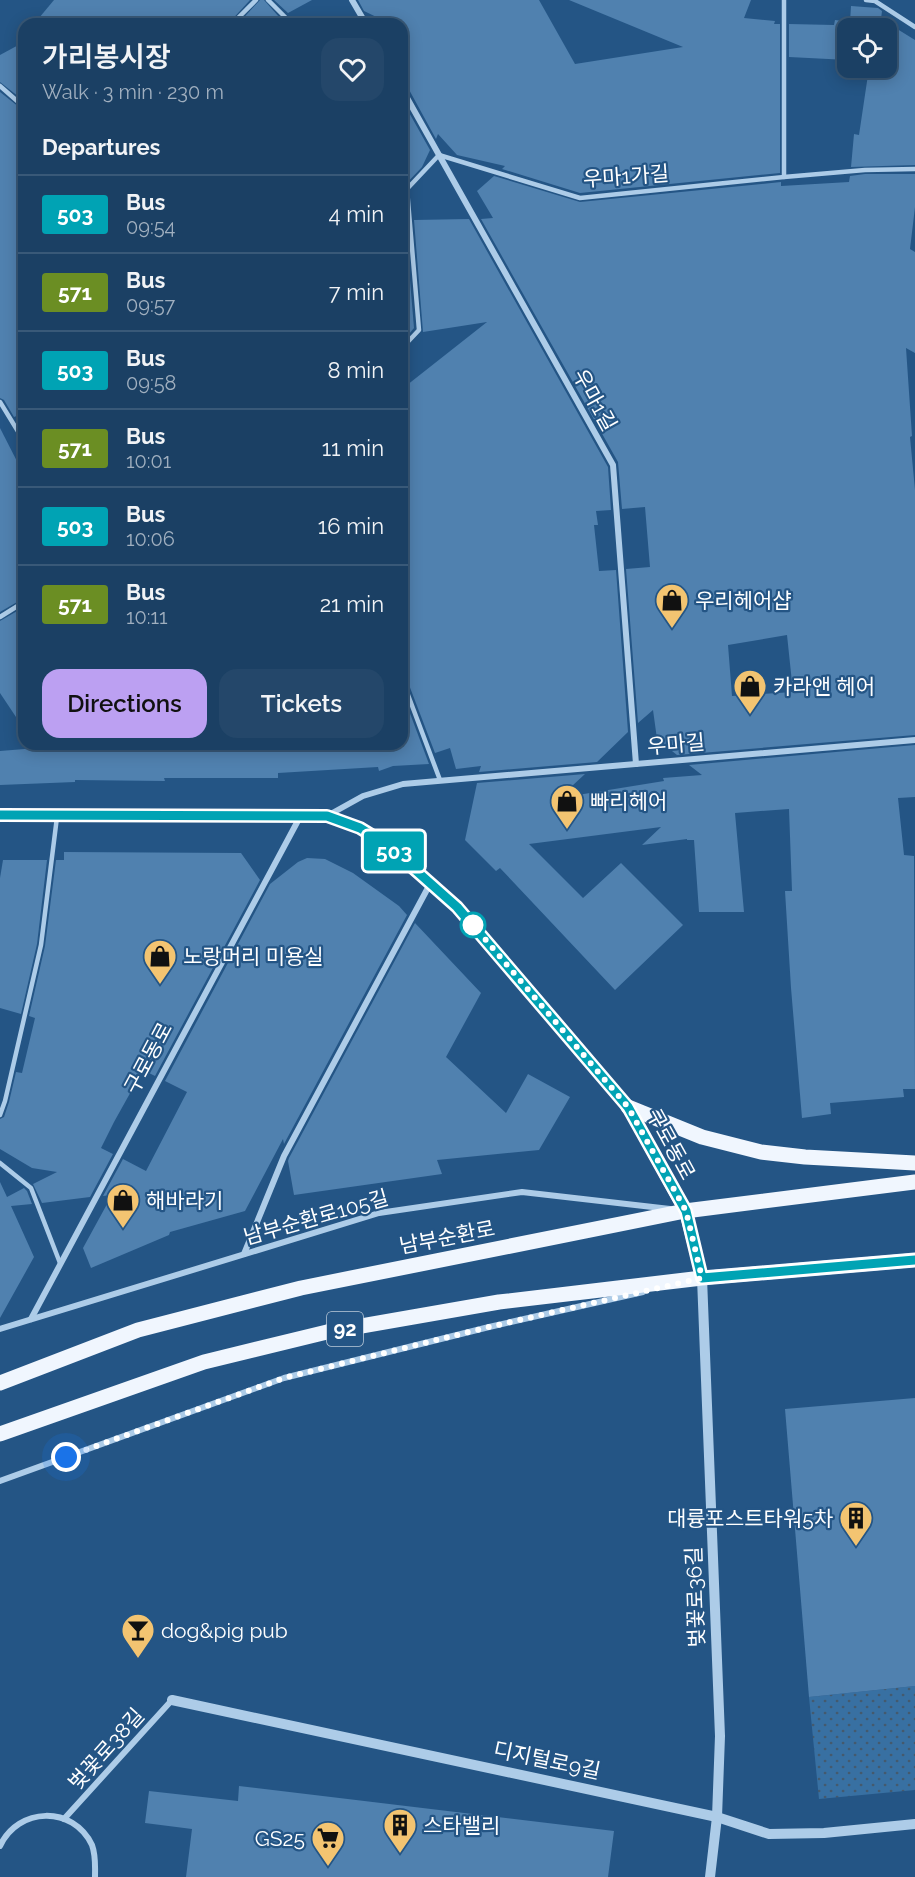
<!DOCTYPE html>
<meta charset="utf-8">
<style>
:root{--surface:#1b4064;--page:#24476a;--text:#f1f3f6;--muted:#a0afbf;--line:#395978;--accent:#bca0f2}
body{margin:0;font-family:Raleway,"Noto Sans KR",sans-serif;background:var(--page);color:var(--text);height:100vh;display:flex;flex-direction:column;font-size:22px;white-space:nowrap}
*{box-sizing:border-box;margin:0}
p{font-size:20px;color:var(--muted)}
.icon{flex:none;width:33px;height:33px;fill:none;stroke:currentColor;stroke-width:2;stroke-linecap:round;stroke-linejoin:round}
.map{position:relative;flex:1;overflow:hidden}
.drawer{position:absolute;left:18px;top:18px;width:390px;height:732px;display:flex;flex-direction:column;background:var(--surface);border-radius:18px;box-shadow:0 3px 15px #0003,0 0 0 2px var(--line)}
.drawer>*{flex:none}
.badge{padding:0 12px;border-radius:4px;font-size:21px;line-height:39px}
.tools{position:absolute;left:837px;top:18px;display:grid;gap:12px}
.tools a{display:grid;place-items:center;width:60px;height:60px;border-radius:12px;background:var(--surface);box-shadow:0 3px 15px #0003,0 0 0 2px var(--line);font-size:30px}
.you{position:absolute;width:30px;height:30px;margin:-15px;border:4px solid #fff;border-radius:50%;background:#1a73e8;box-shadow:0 0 0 9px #1a73e833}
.map>.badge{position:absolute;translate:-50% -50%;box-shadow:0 0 0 3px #fff}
h2{padding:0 24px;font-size:22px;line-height:54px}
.round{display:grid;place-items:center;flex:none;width:63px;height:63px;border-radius:18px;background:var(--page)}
.summary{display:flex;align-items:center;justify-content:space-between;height:102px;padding:0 24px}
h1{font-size:28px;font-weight:600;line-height:45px}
.button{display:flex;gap:12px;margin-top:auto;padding:12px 24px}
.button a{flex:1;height:69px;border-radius:18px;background:var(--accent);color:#111;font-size:24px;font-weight:600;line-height:69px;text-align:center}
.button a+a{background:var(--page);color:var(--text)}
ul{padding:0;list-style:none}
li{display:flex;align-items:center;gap:18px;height:78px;padding:0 24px;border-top:2px solid var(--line)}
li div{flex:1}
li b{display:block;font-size:22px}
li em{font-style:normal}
li .badge{min-width:66px;font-weight:700;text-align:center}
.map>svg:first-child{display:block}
</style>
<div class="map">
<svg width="915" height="1877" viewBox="0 0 915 1877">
<defs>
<pattern id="park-dots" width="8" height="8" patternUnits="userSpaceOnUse" patternTransform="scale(1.5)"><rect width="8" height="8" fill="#3870a2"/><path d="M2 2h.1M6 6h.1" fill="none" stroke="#445a6e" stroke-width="1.8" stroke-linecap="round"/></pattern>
</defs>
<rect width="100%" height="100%" fill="#245585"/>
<polygon fill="url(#park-dots)" points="915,1686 915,1790 819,1799 809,1697"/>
<g fill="#5081af" fill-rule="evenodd">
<polygon points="54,0 250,0 228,24 34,24"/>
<polygon points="260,0 264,0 280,18 268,24 238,24"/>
<polygon points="274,0 312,0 288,13"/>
<polygon points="358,0 539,0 575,64 683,47 569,0 751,0 744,18 775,21 774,24 780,24 780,173 580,193 502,169 505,166 457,155 438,134 436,139 407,86 402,84 402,75 407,65 402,60 402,24 391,24 364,11"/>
<polygon points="851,6 878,8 882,11 881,19 915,40 915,165 851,167 854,134 859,135 869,68 886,68 886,28 848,28 848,60 789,57 789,24 834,25 835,20 850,22"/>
<polygon points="24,42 24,101 0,82 0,55"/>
<polygon points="0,92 24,111 24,413 14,417 4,400 0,398"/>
<polygon points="402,100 430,150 422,167 403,187 404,202 402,205"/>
<path d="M865,174H915V207L910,249L915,252V353L906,348L912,436L910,437L915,490V735L677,755L657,739L653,710L638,723L626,569L650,567L645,507L622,509L618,462L481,219L493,218L477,191L494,176L580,202L781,182V186L849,182L850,176ZM787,635L793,692L732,696L728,645Z"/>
<polygon points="469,219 608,467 611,510 596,511 598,525 594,525 599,571 616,570 628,732 597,762 479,772 481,766 456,769 450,748 435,753 406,677 402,675 402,389 487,322 423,332 414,220"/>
<polygon points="405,220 414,328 409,334 402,335 402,221"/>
<polygon points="0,428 24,475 24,598 0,612"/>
<polygon points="24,607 24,729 0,693 0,621"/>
<polygon points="402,692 429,764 393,766 379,771 378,767 278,773 278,778 164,778 165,781 75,780 75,782 0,785 0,751 37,748 34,744 164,744 164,746 194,744 402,744"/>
<polygon points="915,745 915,797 898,798 904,855 914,856 915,1089 903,1089 904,1097 830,1103 831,1114 802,1118 791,988 785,891 792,891 789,809 735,813 744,912 699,912 694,840 687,840 687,839 642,845 661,827 529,844 583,898 621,863 683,925 615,990 500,868 496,871 465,840 477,783 585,774 559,798 664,781 663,778 702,775 689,765"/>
<polygon points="64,852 241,853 260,880 155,1076 143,1070 114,1122 101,1148 113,1154 90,1197 42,1203 33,1184 57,1172 32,1168 0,1149 0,1119 4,1117 9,1102 16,1072 22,1073 35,1018 29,1016 45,946 56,860 64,860"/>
<polygon points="307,858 325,859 353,873 399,906 407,915 284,1144 283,1139 245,1211 170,1232 169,1235 91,1268 83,1248 112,1195 103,1196 123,1159 146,1171 187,1092 165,1081 270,884 298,862"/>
<polygon points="3,860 47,860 37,944 21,1014 0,1008 0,878"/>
<polygon points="415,923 481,993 446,1057 506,1113 528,1074 570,1097 539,1150 437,1160 442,1174 294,1195 288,1161 289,1158"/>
<polygon points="0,1182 7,1197 24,1188 27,1191 32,1204 11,1206 34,1257 0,1318"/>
<polygon points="915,1398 915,1686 809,1697 785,1409"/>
<polygon points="239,1786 614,1831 608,1877 186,1877 192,1829 145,1823 149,1791 238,1801"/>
</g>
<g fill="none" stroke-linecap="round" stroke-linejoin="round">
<g stroke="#adcce8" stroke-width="4.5">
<polyline points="268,0 292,24"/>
<polyline points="784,0 784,177"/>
<polyline points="866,0 875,1 915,27"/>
<polyline points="232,24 256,0"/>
<polyline points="0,86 24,107"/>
<polyline points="402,348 419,330 407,189 439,155 580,198 784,177 865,170 915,169"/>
<polyline points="0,402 19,433 24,430"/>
<polyline points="0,617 24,602"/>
<polyline points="402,679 440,780"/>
<polyline points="0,1115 5,1101 41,945 57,817"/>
<polyline points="0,1163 31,1188 60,1263"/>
</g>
<g stroke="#adcce8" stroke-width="6">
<polyline points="352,0 366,24"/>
<polyline points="402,89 613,465 636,764"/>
<polyline points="327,816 363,796 403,784 915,740"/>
<polyline points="244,1254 284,1156 430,884"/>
<polyline points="31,1319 301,815"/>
<polyline points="0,1329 379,1213 522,1192 670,1209"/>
<polyline points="0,1481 284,1378 489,1327 643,1292"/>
<polyline points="64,1819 172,1700"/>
<path d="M0,1846C18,1807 73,1805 92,1845C96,1856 95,1866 95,1877"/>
</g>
<g stroke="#adcce8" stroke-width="10">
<polyline points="702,1278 720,1736 717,1817 710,1877"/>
<polyline points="172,1700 717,1817 769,1834 824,1833 915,1824"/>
</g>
<polyline stroke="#d8e8f7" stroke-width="12" points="0,815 327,816 360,828 386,845 457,907 628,1107 685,1211 702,1278"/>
<g stroke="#f0f6fe" stroke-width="15">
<polyline points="628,1107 702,1137 761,1152 805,1157 915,1163"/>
<polyline points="0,1383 138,1330 301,1288 685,1211 915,1182"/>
<polyline points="0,1434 204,1362 327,1332 499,1302 702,1278 915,1260"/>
</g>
</g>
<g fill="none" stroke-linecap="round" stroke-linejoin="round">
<defs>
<polyline id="line" points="0,815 327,816 360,828 386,844 457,907 628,1107 686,1211 702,1278 915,1260"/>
</defs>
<use href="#line" stroke="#fff" stroke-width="14"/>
<use href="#line" stroke="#00a3b4" stroke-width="9"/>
<polyline stroke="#fff" stroke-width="6" stroke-dasharray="0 10.8" points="66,1457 284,1378 489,1327 702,1278 686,1211 628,1107 473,925"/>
</g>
<defs>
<symbol id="shop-pin" viewBox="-11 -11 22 30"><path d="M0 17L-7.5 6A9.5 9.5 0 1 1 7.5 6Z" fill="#f3c471" stroke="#245585"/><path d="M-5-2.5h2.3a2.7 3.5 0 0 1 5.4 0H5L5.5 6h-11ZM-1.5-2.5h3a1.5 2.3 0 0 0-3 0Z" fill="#111"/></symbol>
<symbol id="building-pin" viewBox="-11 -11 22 30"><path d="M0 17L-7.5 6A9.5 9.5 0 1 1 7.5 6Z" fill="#f3c471" stroke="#245585"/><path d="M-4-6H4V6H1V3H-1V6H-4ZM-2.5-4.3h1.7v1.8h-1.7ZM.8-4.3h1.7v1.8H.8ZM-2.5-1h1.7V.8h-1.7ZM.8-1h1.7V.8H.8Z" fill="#111"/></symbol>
<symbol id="bar-pin" viewBox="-11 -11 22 30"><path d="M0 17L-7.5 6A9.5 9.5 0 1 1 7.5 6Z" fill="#f3c471" stroke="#245585"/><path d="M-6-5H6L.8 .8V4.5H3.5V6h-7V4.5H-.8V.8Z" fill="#111"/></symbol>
<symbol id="supermarket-pin" viewBox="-11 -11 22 30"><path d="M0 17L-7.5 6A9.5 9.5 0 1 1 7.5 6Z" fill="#f3c471" stroke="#245585"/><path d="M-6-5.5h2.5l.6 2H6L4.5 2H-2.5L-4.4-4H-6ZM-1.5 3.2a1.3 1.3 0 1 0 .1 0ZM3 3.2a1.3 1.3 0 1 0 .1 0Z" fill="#111"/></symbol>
</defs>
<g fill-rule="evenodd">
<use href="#shop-pin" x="653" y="581" width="38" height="52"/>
<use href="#shop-pin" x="731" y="667" width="38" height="52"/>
<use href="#shop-pin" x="548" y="782" width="38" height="52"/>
<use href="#shop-pin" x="141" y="937" width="38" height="52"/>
<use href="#shop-pin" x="104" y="1181" width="38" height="52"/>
<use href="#building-pin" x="837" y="1499" width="38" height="52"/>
<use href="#bar-pin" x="119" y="1611" width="38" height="52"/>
<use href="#building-pin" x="381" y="1806" width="38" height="52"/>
<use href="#supermarket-pin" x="309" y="1819" width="38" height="52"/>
</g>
<circle fill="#fff" stroke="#00a3b4" stroke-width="3" cx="473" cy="925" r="12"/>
<g text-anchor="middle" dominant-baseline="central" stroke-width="4.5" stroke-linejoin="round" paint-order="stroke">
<rect fill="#245585" stroke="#bdccda" stroke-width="1.5" x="327" y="1312" width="36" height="34" rx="4.5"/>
<g font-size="20" font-weight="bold" fill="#fff">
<text x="345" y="1329">92</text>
</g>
<g font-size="21" fill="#fff" stroke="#245585">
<text transform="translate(626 176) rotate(-4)">우마1가길</text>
<text transform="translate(595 400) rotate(61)">우마1길</text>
<text transform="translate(676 744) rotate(-5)">우마길</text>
<text transform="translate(148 1058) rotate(-62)">구로동로</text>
<text transform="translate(671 1144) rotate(61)">구로동로</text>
<text transform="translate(316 1217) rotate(-16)">남부순환로105길</text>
<text transform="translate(447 1237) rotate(-11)">남부순환로</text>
<text transform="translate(695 1597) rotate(-92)">벚꽃로36길</text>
<text transform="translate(106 1749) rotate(-48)">벚꽃로38길</text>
<text transform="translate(547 1760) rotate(12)">디지털로9길</text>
</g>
<g font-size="21" fill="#fff" stroke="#245585" text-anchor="start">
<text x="695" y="600">우리헤어샵</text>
<text x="773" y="686">카라앤 헤어</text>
<text x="590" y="801">빠리헤어</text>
<text x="183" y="956">노랑머리 미용실</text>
<text x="146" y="1200">해바라기</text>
<text x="833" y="1518" text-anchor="end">대륭포스트타워5차</text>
<text x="161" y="1630">dog&amp;pig pub</text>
<text x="423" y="1825">스타밸리</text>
<text x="305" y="1838" text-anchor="end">GS25</text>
</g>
</g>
</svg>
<div class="tools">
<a><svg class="icon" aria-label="locate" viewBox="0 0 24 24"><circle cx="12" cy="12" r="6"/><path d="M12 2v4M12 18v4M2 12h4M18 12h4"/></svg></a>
</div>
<div class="you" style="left:66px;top:1457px"></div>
<b class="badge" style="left:394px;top:851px;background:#00a3b4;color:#fff">503</b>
<section class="drawer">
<div class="summary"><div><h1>가리봉시장</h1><p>Walk · 3 min · 230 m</p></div><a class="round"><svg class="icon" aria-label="heart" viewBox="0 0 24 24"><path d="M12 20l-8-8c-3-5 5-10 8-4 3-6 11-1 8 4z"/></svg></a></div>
<h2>Departures</h2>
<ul>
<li><span class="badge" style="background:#00a3b4;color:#fff">503</span><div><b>Bus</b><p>09:54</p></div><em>4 min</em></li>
<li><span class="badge" style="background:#6b8e23;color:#fff">571</span><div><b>Bus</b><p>09:57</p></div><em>7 min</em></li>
<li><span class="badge" style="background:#00a3b4;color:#fff">503</span><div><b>Bus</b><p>09:58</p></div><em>8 min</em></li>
<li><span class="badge" style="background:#6b8e23;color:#fff">571</span><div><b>Bus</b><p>10:01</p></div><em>11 min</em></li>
<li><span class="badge" style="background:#00a3b4;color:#fff">503</span><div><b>Bus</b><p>10:06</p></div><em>16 min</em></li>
<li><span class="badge" style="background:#6b8e23;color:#fff">571</span><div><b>Bus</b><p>10:11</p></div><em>21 min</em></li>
</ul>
<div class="button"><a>Directions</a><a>Tickets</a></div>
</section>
</div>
